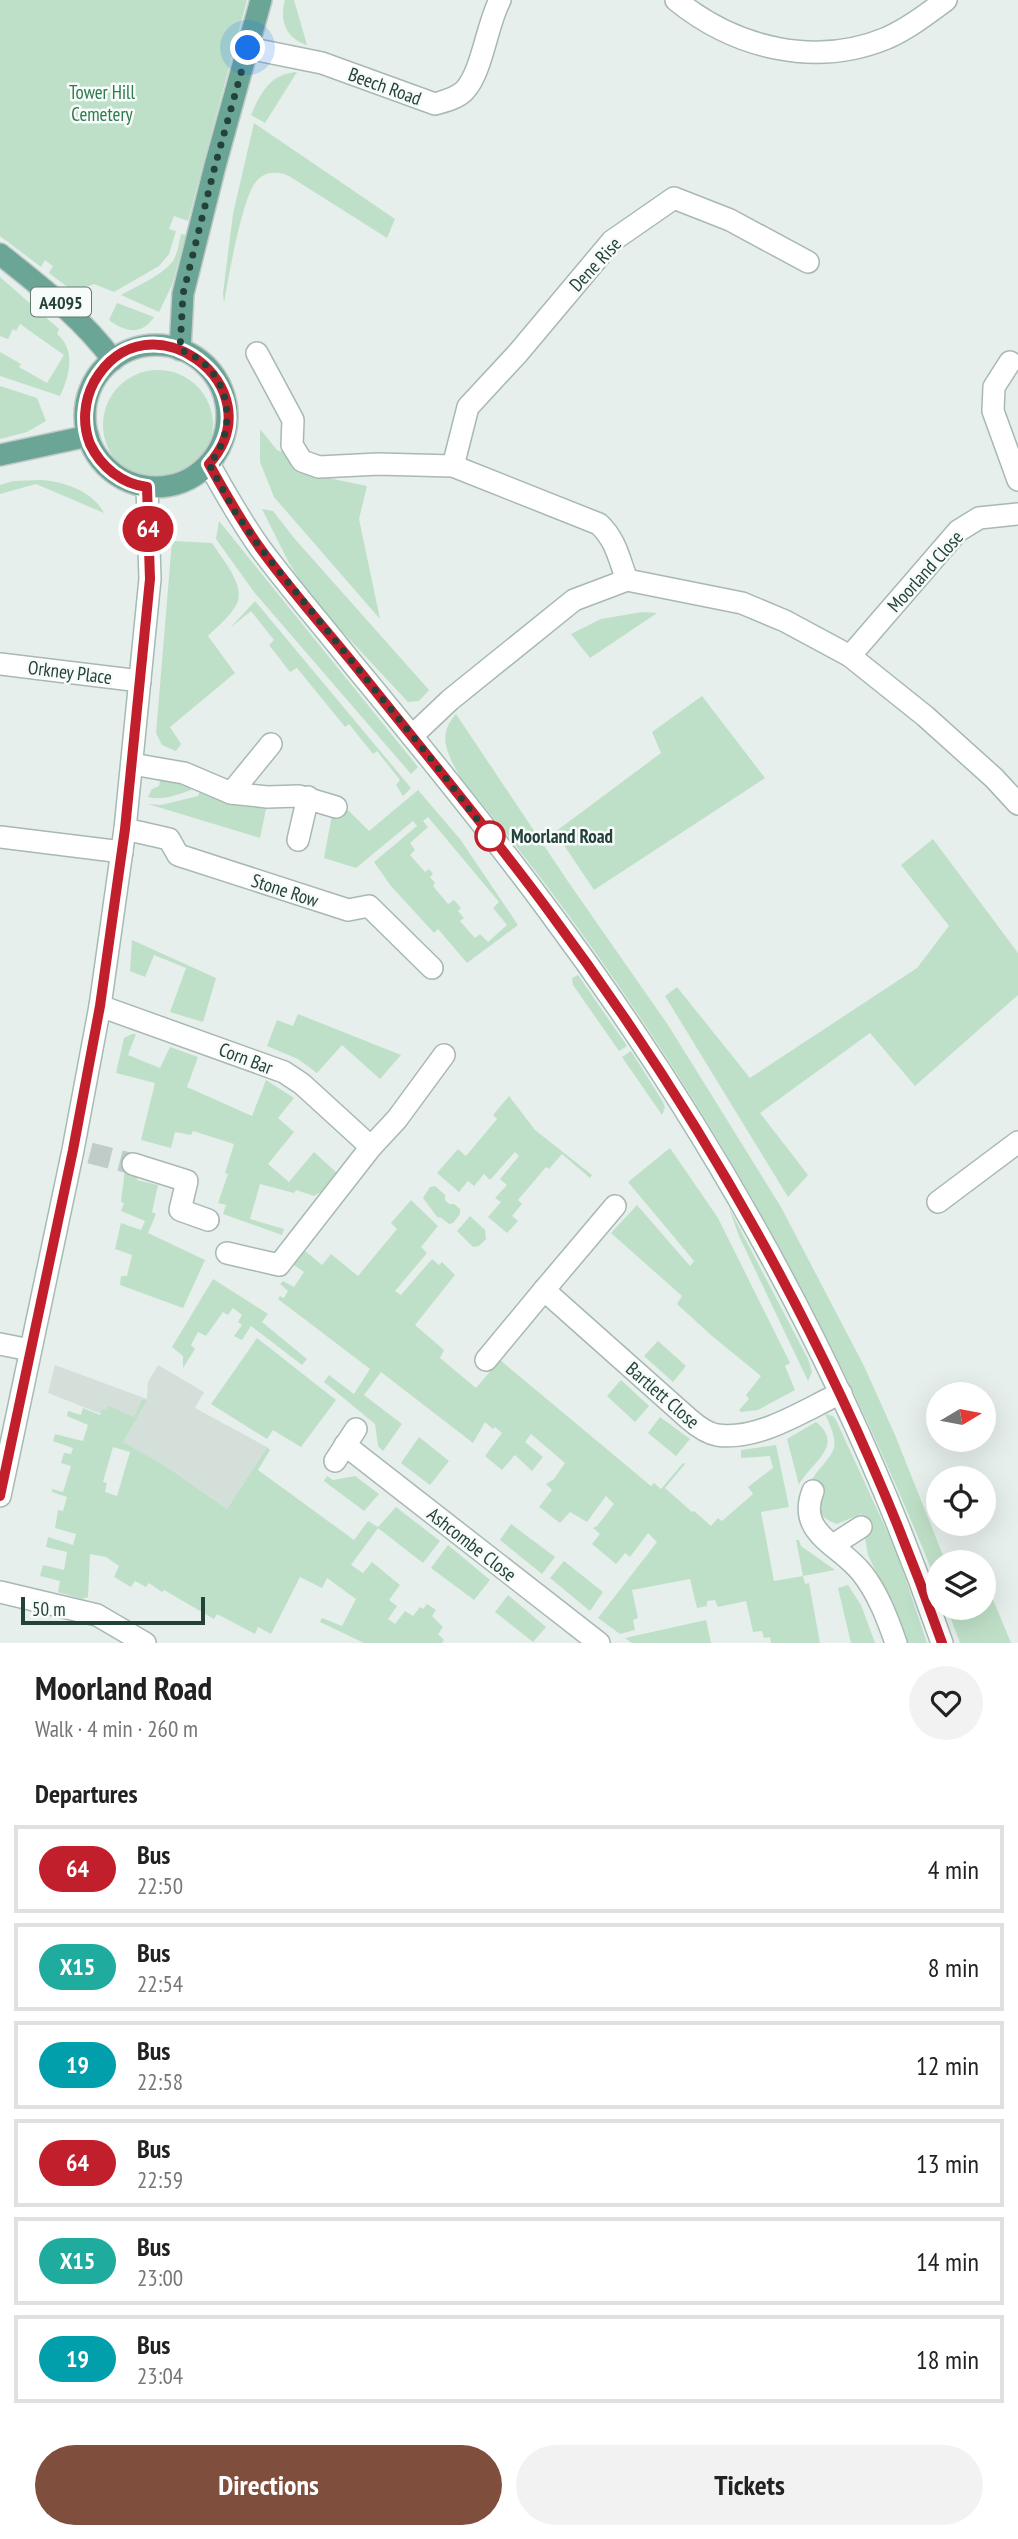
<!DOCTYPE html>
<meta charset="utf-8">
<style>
:root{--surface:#fff;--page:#f2f2f2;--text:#222;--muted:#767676;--line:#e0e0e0;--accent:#804e3d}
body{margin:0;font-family:"PT Sans Narrow",sans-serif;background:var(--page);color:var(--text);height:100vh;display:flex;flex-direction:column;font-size:26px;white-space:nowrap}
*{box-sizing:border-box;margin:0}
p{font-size:23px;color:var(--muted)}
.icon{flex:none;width:38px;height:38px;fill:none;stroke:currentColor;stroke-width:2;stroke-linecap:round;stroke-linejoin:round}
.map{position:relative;height:1643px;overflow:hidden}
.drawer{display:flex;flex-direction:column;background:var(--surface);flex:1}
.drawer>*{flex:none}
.badge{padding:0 14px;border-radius:23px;font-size:24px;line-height:46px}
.needle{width:46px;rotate:80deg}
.controls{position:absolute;left:926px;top:1382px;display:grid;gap:14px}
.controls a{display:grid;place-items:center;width:70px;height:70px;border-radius:50%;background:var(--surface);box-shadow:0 7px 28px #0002;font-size:35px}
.scale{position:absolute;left:21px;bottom:18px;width:184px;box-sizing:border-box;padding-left:7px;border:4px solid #24423a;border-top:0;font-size:19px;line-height:24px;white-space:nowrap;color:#24423a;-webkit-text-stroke:5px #f7fbf9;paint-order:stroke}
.you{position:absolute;width:35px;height:35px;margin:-18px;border:5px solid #fff;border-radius:50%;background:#1a73e8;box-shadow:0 0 0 10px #1a73e833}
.map>.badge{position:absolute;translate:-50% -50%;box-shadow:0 0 0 4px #fff}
h2{padding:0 35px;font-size:26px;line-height:63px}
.round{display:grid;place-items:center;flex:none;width:74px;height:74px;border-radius:37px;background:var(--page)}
.headline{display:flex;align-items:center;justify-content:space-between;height:119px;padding:0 35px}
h1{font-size:33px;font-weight:700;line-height:52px}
.primary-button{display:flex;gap:14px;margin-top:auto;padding:14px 35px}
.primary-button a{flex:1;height:80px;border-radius:42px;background:var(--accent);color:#fff;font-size:28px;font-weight:700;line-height:80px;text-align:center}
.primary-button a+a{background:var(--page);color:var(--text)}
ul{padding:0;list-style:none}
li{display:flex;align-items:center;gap:21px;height:88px;margin:0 14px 10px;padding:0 21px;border:4px solid var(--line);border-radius:0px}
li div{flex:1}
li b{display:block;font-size:26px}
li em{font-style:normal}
li .badge{min-width:77px;font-weight:700;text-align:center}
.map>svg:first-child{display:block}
</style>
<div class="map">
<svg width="1018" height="1643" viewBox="0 0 1018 1643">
<rect width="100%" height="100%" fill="#e6efeb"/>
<polygon fill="#d4dfda" points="55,1365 147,1399 148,1382 158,1365 204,1392 195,1408 267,1447 227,1509 167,1467 122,1442 132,1426 48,1393"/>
<g fill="#bfe0c8" fill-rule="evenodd">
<polygon points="0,0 247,0 188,221 174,216 169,229 176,231 169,254 159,266 114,292 94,284 86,287 81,297 49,273 53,266 45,260 41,267 0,236"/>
<path d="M285,0H294L307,45C286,39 279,20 285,0Z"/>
<path d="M297,72L265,123L251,115C261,92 270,74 297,72Z"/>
<path d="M254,123L395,219L387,238L289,176C277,171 264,171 255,183C242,200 228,279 224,303L223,293L233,214Z"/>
<path d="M181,234L186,235L172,285L159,312L121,295C137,286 161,276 173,261C178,253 179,242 181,234Z"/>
<path d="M0,277L59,329L57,334C76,350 70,375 60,396L0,376V352L21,364L19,367L47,383L64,355L20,324L16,331L13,329L8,339L0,336Z"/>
<path d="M117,303L154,317C142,335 126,333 109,320Z"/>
<circle cx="158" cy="425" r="55"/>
<polygon points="0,386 37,398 46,421 27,432 0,439"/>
<polygon points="260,429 277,450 285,453 295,471 367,486 359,519 380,619 274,497 260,462"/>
<path d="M40,480C63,481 93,491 104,513L36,484L0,494V485L13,481Z"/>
<polygon points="262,509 273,511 294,538 429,690 419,701 408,702 311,598 289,563"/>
<polygon points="219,521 418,767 411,774 254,592 216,539"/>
<path d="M172,541L212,543C222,559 249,589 235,607C228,618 217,627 208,636L235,673L170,727L181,744L176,751L162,745L156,733Z"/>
<polygon points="255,601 411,788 403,796 396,785 400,780 377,751 373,754 349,724 345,727 297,668 290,672 269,645 274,640 251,611 230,628"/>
<polygon points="642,612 657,613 590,658 571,634 601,619"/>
<polygon points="702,696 765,778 594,890 555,832 661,753 652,732"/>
<path d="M456,714L569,883L668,1025L781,1207L864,1366L895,1435L946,1563H938V1586C821,1292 663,1020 460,777C448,754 436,736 456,714Z"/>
<path d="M161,775L193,785L191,790C176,795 163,801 148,797L152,789L159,786Z"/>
<polygon points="201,790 240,806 266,809 260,838 148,804 161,805 198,796"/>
<path d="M418,790L460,839L518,925L467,963L438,929L434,933L391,886L374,862L417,826L413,821L356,868L324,858L332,815L339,818L344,806L369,831ZM428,817L499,902L493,908L507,925L488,942L480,934L475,938L460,921L464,918L458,911L461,908L454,900L448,904L433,886L435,883L430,877L433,874L429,869L425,872L410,855L415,850L410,843L428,827L423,821Z"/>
<polygon points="933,839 1018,953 1018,995 915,1086 870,1033 760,1113 808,1175 788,1197 665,996 677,987 750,1078 917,968 949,926 901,865"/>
<polygon points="132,940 216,978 203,1022 170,1012 186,968 154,955 145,977 130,971"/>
<polygon points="578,975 627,1046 619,1051 573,985 572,978"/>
<polygon points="298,1014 303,1016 401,1055 380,1079 342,1045 317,1073 298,1059 267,1046 277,1020 293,1026"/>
<polygon points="132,1034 136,1034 128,1055 160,1068 170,1047 198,1057 187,1087 252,1116 266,1080 294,1098 278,1118 294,1132 268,1164 289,1182 314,1152 336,1172 321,1192 314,1196 296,1190 294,1193 260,1184 250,1219 284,1229 282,1235 223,1214 226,1205 218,1203 228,1174 225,1173 234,1144 193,1131 191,1135 175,1132 171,1148 141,1140 155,1083 116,1073 124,1038"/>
<polygon points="631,1051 663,1102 665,1108 662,1115 622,1057"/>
<polygon points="509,1096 535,1130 592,1175 590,1178 562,1154 549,1169 546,1167 518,1200 522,1204 512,1216 518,1221 507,1233 488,1217 501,1202 495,1198 507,1185 500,1179 519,1156 515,1152 490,1180 484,1174 474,1186 468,1181 459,1192 437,1173 458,1149 466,1156 497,1119 493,1115"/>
<polygon points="670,1148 718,1218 790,1363 785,1366 795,1390 758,1410 741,1412 739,1410 749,1399 746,1395 761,1376 712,1336 677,1304 682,1296 611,1233 637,1205 690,1266 694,1261 628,1182"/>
<polygon points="125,1169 139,1172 137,1180 158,1185 152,1212 156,1214 148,1233 205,1260 183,1308 120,1285 121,1276 127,1276 132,1255 115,1249 121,1223 141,1230 145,1221 121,1211 124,1203 121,1202"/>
<polygon points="435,1186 445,1195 445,1200 449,1204 454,1204 460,1209 460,1214 453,1223 449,1224 440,1217 438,1218 423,1198 430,1187"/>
<polygon points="411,1200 438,1226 421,1247 427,1253 395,1291 401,1295 432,1259 439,1265 442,1262 455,1275 415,1325 444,1350 440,1358 476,1388 500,1360 651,1486 654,1483 661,1489 683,1463 685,1464 665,1488 692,1512 694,1511 711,1526 718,1518 722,1521 753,1494 748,1487 773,1468 770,1456 741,1458 741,1450 776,1445 789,1507 761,1512 774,1581 803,1576 796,1540 799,1540 801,1546 835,1570 803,1576 805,1584 809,1583 820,1643 771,1643 770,1637 764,1638 762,1631 753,1632 746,1601 718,1607 715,1600 707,1601 707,1606 697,1608 690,1579 632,1590 638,1618 633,1620 635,1630 620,1634 598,1618 657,1542 648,1533 630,1557 625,1553 616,1564 592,1544 600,1534 593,1528 597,1526 614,1504 606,1496 587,1522 570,1512 560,1523 539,1507 552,1490 546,1484 554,1479 565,1463 531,1434 525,1442 543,1457 532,1471 515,1455 502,1470 485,1456 502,1433 495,1427 493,1429 485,1422 473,1443 381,1372 364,1395 402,1424 383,1451 378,1446 375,1424 324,1382 329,1375 354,1394 370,1369 278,1299 280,1296 284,1298 288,1291 280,1284 283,1281 294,1287 304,1272 294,1265 304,1250 322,1265 331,1254 358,1276 397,1229 391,1223"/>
<polygon points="729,1208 808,1359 812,1372 808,1381 739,1236"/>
<polygon points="470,1216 485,1230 486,1239 479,1246 473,1247 457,1231"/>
<polygon points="213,1279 268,1314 262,1322 307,1359 302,1365 251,1326 242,1340 234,1336 242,1325 238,1322 242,1315 233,1308 228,1315 223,1312 206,1336 198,1332 191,1345 195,1349 183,1368 183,1356 172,1347"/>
<polygon points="257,1338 336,1400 301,1447 273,1430 267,1439 211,1404"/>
<polygon points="658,1341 686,1366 673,1382 644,1356"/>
<polygon points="621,1380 649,1406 635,1422 607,1396"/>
<path d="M142,1400H147L123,1442L167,1467L227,1509L267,1447L270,1450L258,1470L354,1540L368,1521L378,1527L396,1507L440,1541L423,1563L378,1528L351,1565L363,1573L372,1562L400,1585L389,1600L397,1606L388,1619L395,1624L405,1611L413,1616L420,1607L423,1609L427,1604L436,1610L432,1616L443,1627L438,1634L444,1640L442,1643H364L320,1622L322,1618L342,1626L356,1599L327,1578L322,1588L300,1577L271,1634L258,1627L255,1634L217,1614L214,1619L164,1590L162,1592L149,1583L146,1587L135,1581L131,1587L114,1577L119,1566L106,1557L90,1554L88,1597L82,1599L58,1592L60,1581L40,1576L43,1565L64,1570L67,1552L46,1547L48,1537L73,1545L76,1534L55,1528L58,1510L63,1511L67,1497L52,1492V1489L63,1492L71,1466L61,1463L64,1453L71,1454L73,1448L53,1441L55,1434L83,1441L88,1425L67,1416L68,1411L81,1415L83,1408L100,1415L102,1409L107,1410L108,1406L134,1417ZM113,1447L130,1452L117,1496L105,1492L107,1483L103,1482Z"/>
<path d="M825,1414L833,1416L836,1420L897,1553L927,1643H906L885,1590L868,1555L865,1538L871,1532L861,1514L837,1524C815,1517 816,1502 810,1482C832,1450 844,1454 825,1414Z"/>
<polygon points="660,1417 690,1439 676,1456 648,1433"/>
<path d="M816,1422C846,1446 810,1463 799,1485L787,1439Z"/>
<polygon points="419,1437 449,1461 430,1485 401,1463"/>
<polygon points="327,1476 333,1480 355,1476 379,1494 364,1511 324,1481"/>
<polygon points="511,1524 555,1557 542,1574 500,1540"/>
<polygon points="448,1545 490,1580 474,1600 431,1568"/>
<polygon points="564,1561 603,1592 590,1611 550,1578"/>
<polygon points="984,1578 1011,1643 960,1643 947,1608 984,1608"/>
<polygon points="848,1585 861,1605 875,1643 851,1643 838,1588"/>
<polygon points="508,1595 546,1627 533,1642 495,1612"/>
<polygon points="706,1620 711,1643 632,1643 625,1638"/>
</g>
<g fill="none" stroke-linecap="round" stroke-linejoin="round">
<polyline stroke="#bfccc8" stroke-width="21" stroke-dasharray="21 10" stroke-linecap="butt" points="90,1153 133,1164"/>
<defs>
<g id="street">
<path d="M676,0C735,48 815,68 887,38C909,28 927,14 946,0"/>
<path d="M248,48L322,63L435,104C445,101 458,98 465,90C482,72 487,24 500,0"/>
<path d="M257,353L293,420L292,445L302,461L319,467L378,464L453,466L599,524C616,540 619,559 627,580"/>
<polyline points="1010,362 994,387 993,411 1018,480"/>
<polyline points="453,466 468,407 518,353 612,241 674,198 730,220 808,262"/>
<polyline points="850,656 958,531 979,518 1018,514"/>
<polyline points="0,664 140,681"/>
<polyline points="412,736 450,700 574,600 627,580 742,603 785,621 850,656 925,716 994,778 1018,804"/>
<polyline points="132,764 184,773 231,793 267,797 299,796 336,807"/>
<polyline points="231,793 271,744"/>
<polyline points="125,829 169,839 178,855 348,910 369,906 432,968"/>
<polyline points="0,837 122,852"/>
<polyline points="298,840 308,797"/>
<polyline points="100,1006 284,1072 302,1084 371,1147"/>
<polyline points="133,1164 187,1181 180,1210 208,1220"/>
<polyline points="938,1202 1018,1142"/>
<polyline points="227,1253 279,1265 371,1147 397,1119 444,1055"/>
<polyline points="544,1290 615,1206"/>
<polyline points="0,1344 30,1350"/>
<path d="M486,1360L544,1290L689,1419C697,1426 706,1433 717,1435C759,1441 804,1410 841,1393"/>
<polyline points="345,1445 599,1643"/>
<polyline points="335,1461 356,1429"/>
<path d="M813,1491C796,1533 840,1545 862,1573C878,1593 888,1620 896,1643"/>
<polyline points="833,1545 861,1527"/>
<polyline points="0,1592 97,1615 145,1643"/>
</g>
<g id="secondary">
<path d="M209,464C225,493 241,521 260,548C289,587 322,625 352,663C419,744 486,826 548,910C715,1134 851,1379 942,1643"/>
<polyline points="0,1496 73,1150 100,1006 125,829 150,579 147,487"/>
</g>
<g id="primary">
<path d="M0,254C41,287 81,317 113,360"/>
<circle cx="156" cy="416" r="71"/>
<polyline points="180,350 183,294 215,166 261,0"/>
<polyline points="0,455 88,436"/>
</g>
</defs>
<use href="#street" stroke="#a8b8b2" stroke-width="24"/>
<use href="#secondary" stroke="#a4bbb3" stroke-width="24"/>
<use href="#primary" stroke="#c2cac8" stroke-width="24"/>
<use href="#street" stroke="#fff" stroke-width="21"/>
<use href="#secondary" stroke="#fff" stroke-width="21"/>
<use href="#primary" stroke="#6aa596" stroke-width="21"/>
</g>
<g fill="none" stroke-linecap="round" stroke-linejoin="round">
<defs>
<path id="line" d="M0,1496L73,1150L100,1006L125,829L150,579L147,487C122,484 101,467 90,444C82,424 84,401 94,382C147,290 278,387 209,464C225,493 241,521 260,548C291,591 328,632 361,673C424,752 488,829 548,910C716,1136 849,1377 942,1643"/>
</defs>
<use href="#line" stroke="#fff" stroke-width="16"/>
<use href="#line" stroke="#c21f2c" stroke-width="10"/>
<path stroke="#24423a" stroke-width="7" stroke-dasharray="0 12.6" d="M248,48L215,166L183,294L180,350C228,365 242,427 209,464L234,510L261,549L432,760L497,845L490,836"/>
</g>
<circle fill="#fff" stroke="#c21f2c" stroke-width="3.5" cx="490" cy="836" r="14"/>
<g text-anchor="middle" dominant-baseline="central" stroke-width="5" stroke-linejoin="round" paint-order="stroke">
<rect fill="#f7fbf9" stroke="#637a73" stroke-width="2" x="31" y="287.5" width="60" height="29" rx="5"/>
<g font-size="18" font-weight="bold" fill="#24423a">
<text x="61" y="302">A4095</text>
</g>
<g font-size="19" fill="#24423a" stroke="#f7fbf9">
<text transform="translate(385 86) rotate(20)">Beech Road</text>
<text transform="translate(595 264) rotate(-47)">Dene Rise</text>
<text transform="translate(925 571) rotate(-48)">Moorland Close</text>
<text transform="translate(70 672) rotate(7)">Orkney Place</text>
<text transform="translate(285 890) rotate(18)">Stone Row</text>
<text transform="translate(246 1058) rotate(21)">Corn Bar</text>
<text transform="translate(663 1395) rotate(41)">Bartlett Close</text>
<text transform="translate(472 1544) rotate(38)">Ashcombe Close</text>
</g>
<g font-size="19" fill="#2d7a4b" stroke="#f7fbf9">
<text x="102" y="92">Tower Hill<tspan x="102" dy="22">Cemetery</tspan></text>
</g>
<g font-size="19" font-weight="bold" fill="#24423a" stroke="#f7fbf9" text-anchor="start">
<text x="511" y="836">Moorland Road</text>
</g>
</g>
</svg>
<div class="controls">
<a><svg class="needle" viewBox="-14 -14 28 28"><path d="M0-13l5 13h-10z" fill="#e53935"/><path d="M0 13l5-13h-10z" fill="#767676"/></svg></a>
<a><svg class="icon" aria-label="locate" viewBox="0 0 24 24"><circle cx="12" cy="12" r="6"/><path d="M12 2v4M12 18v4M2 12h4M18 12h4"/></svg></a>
<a><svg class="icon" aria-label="layers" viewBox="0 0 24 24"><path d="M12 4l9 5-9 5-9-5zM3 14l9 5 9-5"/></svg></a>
</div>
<div class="scale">50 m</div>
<div class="you" style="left:248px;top:48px"></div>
<b class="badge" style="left:148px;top:529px;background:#c21f2c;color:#fff">64</b>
</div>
<section class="drawer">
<div class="headline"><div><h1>Moorland Road</h1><p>Walk · 4 min · 260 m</p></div><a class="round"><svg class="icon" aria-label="heart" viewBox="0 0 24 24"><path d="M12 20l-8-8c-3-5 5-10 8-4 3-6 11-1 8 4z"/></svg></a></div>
<h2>Departures</h2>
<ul>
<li><span class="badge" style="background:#c21f2c;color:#fff">64</span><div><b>Bus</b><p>22:50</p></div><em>4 min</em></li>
<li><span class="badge" style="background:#1fac9e;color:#fff">X15</span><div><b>Bus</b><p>22:54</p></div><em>8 min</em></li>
<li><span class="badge" style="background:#009fab;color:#fff">19</span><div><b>Bus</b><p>22:58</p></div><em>12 min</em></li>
<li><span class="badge" style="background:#c21f2c;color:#fff">64</span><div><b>Bus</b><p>22:59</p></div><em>13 min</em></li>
<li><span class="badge" style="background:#1fac9e;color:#fff">X15</span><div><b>Bus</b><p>23:00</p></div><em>14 min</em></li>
<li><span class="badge" style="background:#009fab;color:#fff">19</span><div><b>Bus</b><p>23:04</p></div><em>18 min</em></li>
</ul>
<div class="primary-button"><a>Directions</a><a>Tickets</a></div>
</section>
